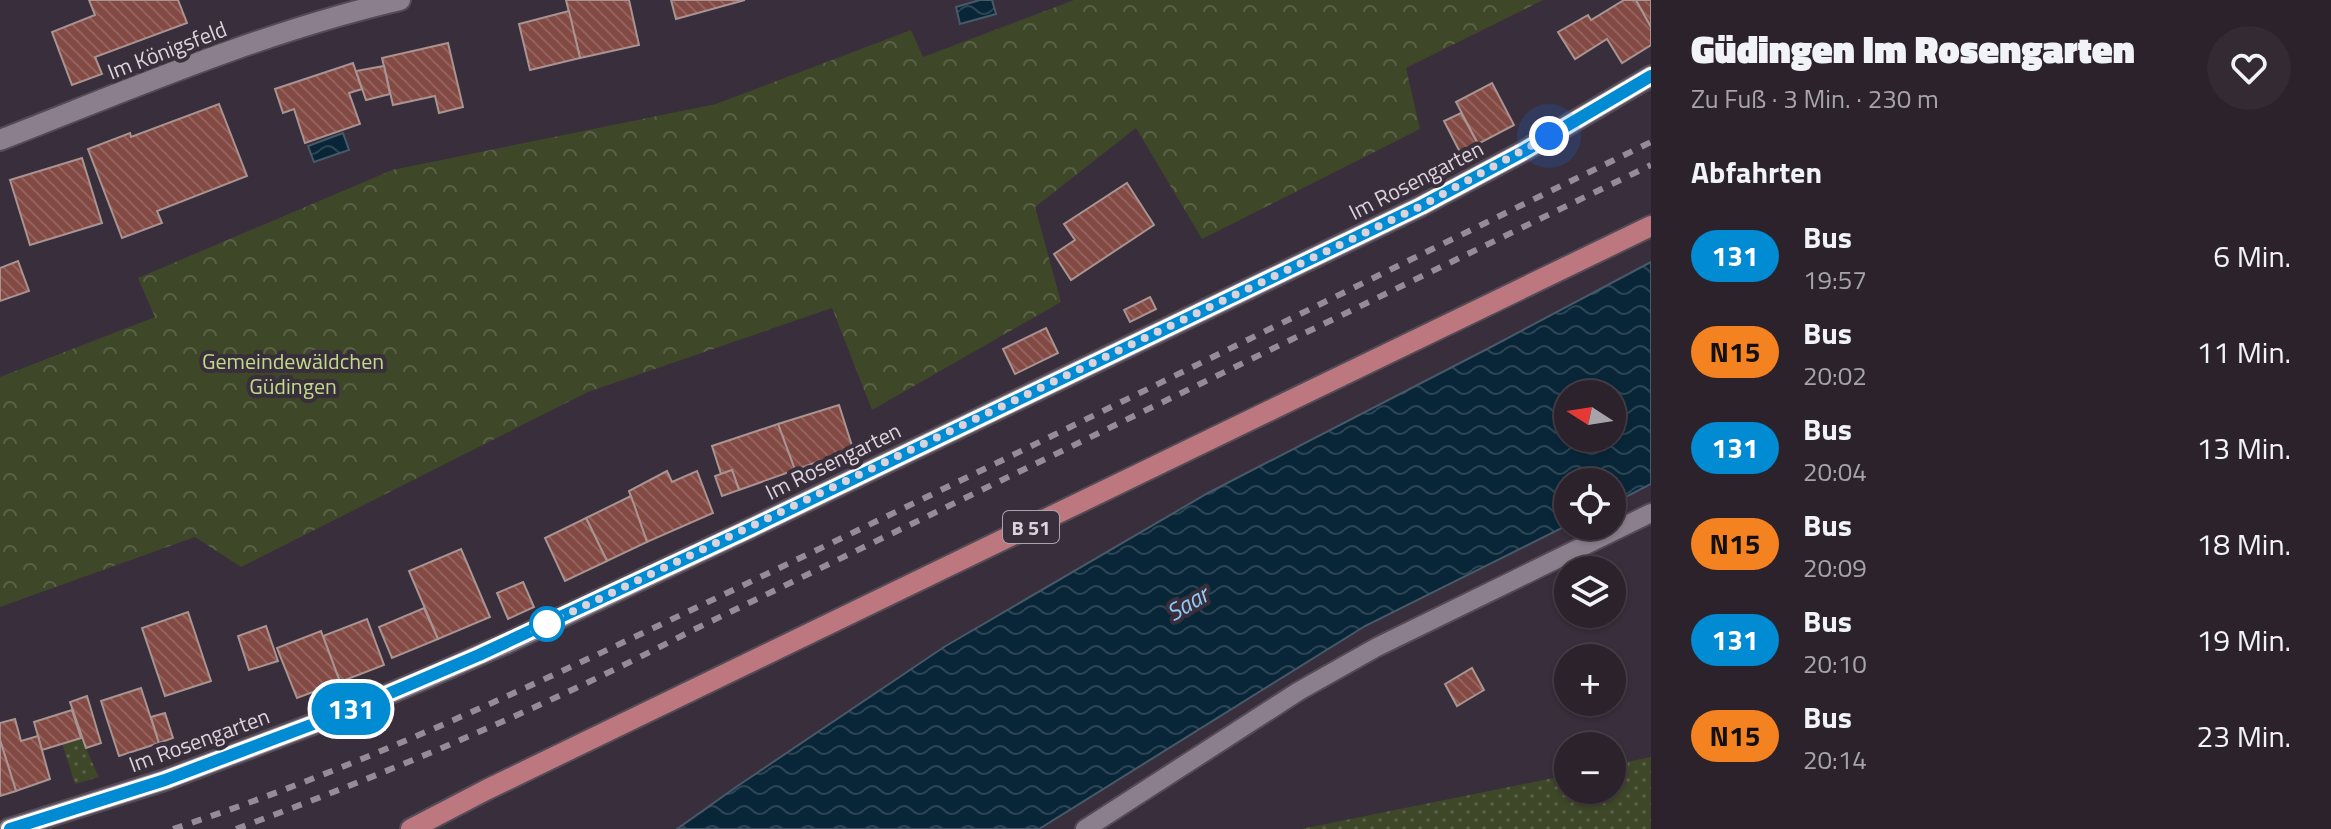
<!DOCTYPE html>
<html lang="de">
<meta charset="utf-8">
<style>
:root{--surface:#2b222c;--page:#332a34;--text:#f1f3f6;--muted:#a6a4a9;--line:#473f48}
body{margin:0;font-family:"Titillium Web",sans-serif;background:var(--page);color:var(--text);height:100vh;display:flex;flex-direction:column;font-size:30px;white-space:nowrap}
*{box-sizing:border-box;margin:0}
p{font-size:26px;color:var(--muted)}
.icon{flex:none;width:44px;height:44px;fill:none;stroke:currentColor;stroke-width:2;stroke-linecap:round;stroke-linejoin:round}
.map{position:relative;flex:1;overflow:hidden}
.panel{display:flex;flex-direction:column;background:var(--surface);width:680px}
.panel>*{flex:none}
.badge{padding:0 16px;border-radius:26px;font-size:28px;line-height:52px}
.needle{width:52px;rotate:282deg}
.tools{position:absolute;left:1554px;top:380px;display:grid;gap:16px}
.tools a{display:grid;place-items:center;width:72px;height:72px;border-radius:50%;background:var(--surface);box-shadow:0 2px 6px #0004,0 0 0 2px var(--line);font-size:40px}
.you{position:absolute;width:40px;height:40px;margin:-20px;border:6px solid #fff;border-radius:50%;background:#1a73e8;box-shadow:0 0 0 12px #1a73e833}
.map>.badge{position:absolute;translate:-50% -50%;box-shadow:0 0 0 4px #fff}
h2{padding:0 40px;font-size:30px;line-height:72px}
.round{display:grid;place-items:center;flex:none;width:84px;height:84px;border-radius:42px;background:var(--page)}
.headline{display:flex;align-items:center;justify-content:space-between;height:136px;padding:0 40px}
h1{font-size:38px;font-weight:800;line-height:60px}
ul{padding:0;list-style:none}
li{display:flex;align-items:center;gap:24px;height:96px;padding:0 40px}
li div{flex:1}
li b{display:block;font-size:30px}
li em{font-style:normal}
li .badge{min-width:88px;font-weight:700;text-align:center}
main{display:flex;flex:1;min-height:0}
.map>svg:first-child{display:block}
</style>
<main>
<div class="map">
<svg width="1651" height="829" viewBox="0 0 1651 829">
<defs>
<pattern id="green-dots" width="8" height="8" patternUnits="userSpaceOnUse" patternTransform="scale(2)"><rect width="8" height="8" fill="#3e4728"/><path d="M2 2h.1M6 6h.1" fill="none" stroke="#596147" stroke-width="1.8" stroke-linecap="round"/></pattern>
<pattern id="forest-crowns" width="20" height="18" patternUnits="userSpaceOnUse" patternTransform="scale(2)"><rect width="20" height="18" fill="#3e4728"/><path d="M2 6a3 3 0 1 1 6 0M12 15a3 3 0 1 1 6 0" fill="none" stroke="#596147"/></pattern>
<pattern id="water-waves" width="16" height="10" patternUnits="userSpaceOnUse" patternTransform="scale(2)"><rect width="16" height="10" fill="#092638"/><path d="M0 5q4-4 8 0t8 0" fill="none" stroke="#2c4554"/></pattern>
<pattern id="building-back-hatch" width="6" height="6" patternUnits="userSpaceOnUse" patternTransform="scale(2)"><rect width="6" height="6" fill="#834943"/><path d="M-1 5l2 2M0 0l6 6M5-1l2 2" fill="none" stroke="#94625e"/></pattern>
</defs>
<rect width="100%" height="100%" fill="#392e3b"/>
<g fill="url(#green-dots)">
<polygon points="81,738 99,777 75,784 62,743"/>
<polygon points="1651,757 1651,829 1301,829 1568,775 1568,790 1612,790 1612,765"/>
</g>
<polygon fill="url(#forest-crowns)" points="1074,0 1543,0 1406,68 1420,129 1202,239 1136,128 1035,207 1061,302 872,410 832,308 588,392 241,567 195,537 0,607 0,377 155,317 138,278 392,170 716,104 911,30 923,57"/>
<g fill="url(#water-waves)" stroke="#485a69" stroke-width="2" fill-rule="evenodd">
<polygon points="980,0 992,0 996,14 960,24 956,7"/>
<polygon points="343,133 349,150 314,162 308,146"/>
<path d="M1651,262V484L1612,504V482H1568V525L1365,626L1039,829H677L739,785L944,647L1208,493L1491,347ZM1568,394H1612V438H1568Z"/>
</g>
<g fill="url(#building-back-hatch)" stroke="#a99491" stroke-width="2">
<polygon points="89,0 178,0 187,23 95,57 102,74 72,85 52,32 95,15"/>
<polygon points="566,0 629,0 639,45 580,58"/>
<polygon points="671,0 745,0 676,19"/>
<polygon points="1624,0 1636,0 1651,27 1651,45 1622,63 1607,39 1575,59 1558,32 1588,15 1591,20"/>
<polygon points="1636,0 1651,0 1651,27"/>
<polygon points="569,11 580,58 530,70 519,24"/>
<polygon points="448,43 463,107 439,113 435,96 393,105 382,58"/>
<polygon points="353,63 362,89 349,93 360,124 305,143 294,109 283,113 275,89"/>
<polygon points="384,66 390,94 366,100 356,71"/>
<polygon points="1492,83 1514,125 1478,144 1456,102"/>
<polygon points="219,104 247,176 157,211 162,223 122,238 88,149 130,133 131,137"/>
<polygon points="1461,113 1478,144 1461,154 1444,121"/>
<polygon points="82,158 102,223 30,245 10,180"/>
<polygon points="1127,183 1154,225 1071,280 1054,254 1075,240 1064,224"/>
<polygon points="18,261 29,291 0,301 0,268"/>
<polygon points="1150,297 1156,309 1130,322 1124,310"/>
<polygon points="1046,328 1058,353 1015,374 1003,349"/>
<polygon points="839,405 853,449 795,470 778,424"/>
<polygon points="778,424 795,470 739,490 732,470 721,474 712,446"/>
<polygon points="732,470 739,490 722,496 715,476"/>
<polygon points="667,471 672,482 697,471 713,513 647,542 629,491"/>
<polygon points="631,496 647,542 607,561 586,518"/>
<polygon points="586,518 607,561 565,581 545,538"/>
<polygon points="461,549 490,617 438,639 409,571"/>
<polygon points="523,582 534,607 508,619 497,593"/>
<polygon points="424,608 438,639 392,658 379,627"/>
<polygon points="188,612 211,681 165,696 142,628"/>
<polygon points="367,619 384,665 340,682 323,636"/>
<polygon points="266,626 278,661 249,670 238,636"/>
<polygon points="321,631 340,682 297,698 277,648"/>
<polygon points="1472,668 1484,690 1457,706 1445,684"/>
<polygon points="141,688 159,743 119,756 101,701"/>
<polygon points="87,696 101,743 86,748 70,702"/>
<polygon points="72,710 81,738 42,750 34,722"/>
<polygon points="165,713 173,738 159,743 151,717"/>
<polygon points="15,719 21,741 38,736 50,779 16,791 0,740 0,723"/>
<polygon points="0,740 16,791 0,796"/>
</g>
<g fill="none" stroke-linecap="round" stroke-linejoin="round">
<defs>
<polyline id="lane" points="1085,829 1299,691 1377,647 1651,513"/>
<path id="street" d="M0,140C131,89 262,32 400,0"/>
<polyline id="secondary" points="9,829 165,780 348,711 422,680 507,643 751,528 1421,206 1524,151 1651,76"/>
<polyline id="primary" points="411,829 486,790 1651,226"/>
</defs>
<use href="#lane" stroke="#544b56" stroke-width="22"/>
<use href="#street" stroke="#544b56" stroke-width="24"/>
<use href="#secondary" stroke="#544b56" stroke-width="24"/>
<use href="#primary" stroke="#544b56" stroke-width="24"/>
<use href="#lane" stroke="#8b7f8e" stroke-width="18"/>
<use href="#street" stroke="#8b7f8e" stroke-width="20"/>
<use href="#secondary" stroke="#8b7f8e" stroke-width="20"/>
<use href="#primary" stroke="#bc777f" stroke-width="20"/>
<g stroke="#958c97" stroke-width="6" stroke-dasharray="10 10" stroke-linecap="butt">
<path d="M173,829C380,761 578,664 775,570C1068,430 1359,284 1651,142"/>
<path d="M236,829C391,772 543,708 689,632L1651,165"/>
</g>
</g>
<g fill="none" stroke-linecap="round" stroke-linejoin="round">
<defs>
<polyline id="line" points="10,829 165,780 348,711 479,655 751,528 1421,206 1524,151 1651,76"/>
</defs>
<use href="#line" stroke="#fff" stroke-width="18"/>
<use href="#line" stroke="#008bd2" stroke-width="12"/>
<polyline stroke="#dad3dc" stroke-width="8" stroke-dasharray="0 14.4" points="547,624 534,630 1421,206 1549,136"/>
</g>
<circle fill="#fff" stroke="#008bd2" stroke-width="4" cx="547" cy="624" r="16"/>
<g text-anchor="middle" dominant-baseline="central" stroke-width="8" stroke-linejoin="round" paint-order="stroke">
<rect fill="#392e3b" stroke="#aaa2ac" stroke-width="2" x="1003" y="511" width="56" height="32" rx="6"/>
<g font-size="20" font-weight="bold" fill="#dad3dc">
<text x="1031" y="527">B 51</text>
</g>
<g font-size="22" fill="#dad3dc" stroke="#392e3b">
<text transform="translate(167 50) rotate(-21)">Im Königsfeld</text>
<text transform="translate(1416 180) rotate(-27)">Im Rosengarten</text>
<text transform="translate(833 461) rotate(-26)">Im Rosengarten</text>
<text transform="translate(199 740) rotate(-20)">Im Rosengarten</text>
</g>
<g font-size="22" fill="#c1db89" stroke="#392e3b">
<text x="293" y="361">Gemeindewäldchen<tspan x="293" dy="25">Güdingen</tspan></text>
</g>
<g font-size="24" font-style="italic" fill="#8fcdf9" stroke="#392e3b">
<text transform="translate(1187 603) rotate(-31)">Saar</text>
</g>
</g>
</svg>
<div class="tools">
<a><svg class="needle" viewBox="-14 -14 28 28"><path d="M0-13l5 13h-10z" fill="#e53935"/><path d="M0 13l5-13h-10z" fill="#a6a4a9"/></svg></a>
<a><svg class="icon" aria-label="locate" viewBox="0 0 24 24"><circle cx="12" cy="12" r="6"/><path d="M12 2v4M12 18v4M2 12h4M18 12h4"/></svg></a>
<a><svg class="icon" aria-label="layers" viewBox="0 0 24 24"><path d="M12 4l9 5-9 5-9-5zM3 14l9 5 9-5"/></svg></a>
<a>+</a>
<a>−</a>
</div>
<div class="you" style="left:1549px;top:136px"></div>
<b class="badge" style="left:351px;top:709px;background:#008bd2;color:#fff">131</b>
</div>
<section class="panel">
<div class="headline"><div><h1>Güdingen Im Rosengarten</h1><p>Zu Fuß · 3 Min. · 230 m</p></div><a class="round"><svg class="icon" aria-label="heart" viewBox="0 0 24 24"><path d="M12 20l-8-8c-3-5 5-10 8-4 3-6 11-1 8 4z"/></svg></a></div>
<h2>Abfahrten</h2>
<ul>
<li><span class="badge" style="background:#008bd2;color:#fff">131</span><div><b>Bus</b><p>19:57</p></div><em>6 Min.</em></li>
<li><span class="badge" style="background:#f58220;color:#111">N15</span><div><b>Bus</b><p>20:02</p></div><em>11 Min.</em></li>
<li><span class="badge" style="background:#008bd2;color:#fff">131</span><div><b>Bus</b><p>20:04</p></div><em>13 Min.</em></li>
<li><span class="badge" style="background:#f58220;color:#111">N15</span><div><b>Bus</b><p>20:09</p></div><em>18 Min.</em></li>
<li><span class="badge" style="background:#008bd2;color:#fff">131</span><div><b>Bus</b><p>20:10</p></div><em>19 Min.</em></li>
<li><span class="badge" style="background:#f58220;color:#111">N15</span><div><b>Bus</b><p>20:14</p></div><em>23 Min.</em></li>
</ul>
</section>
</main>
